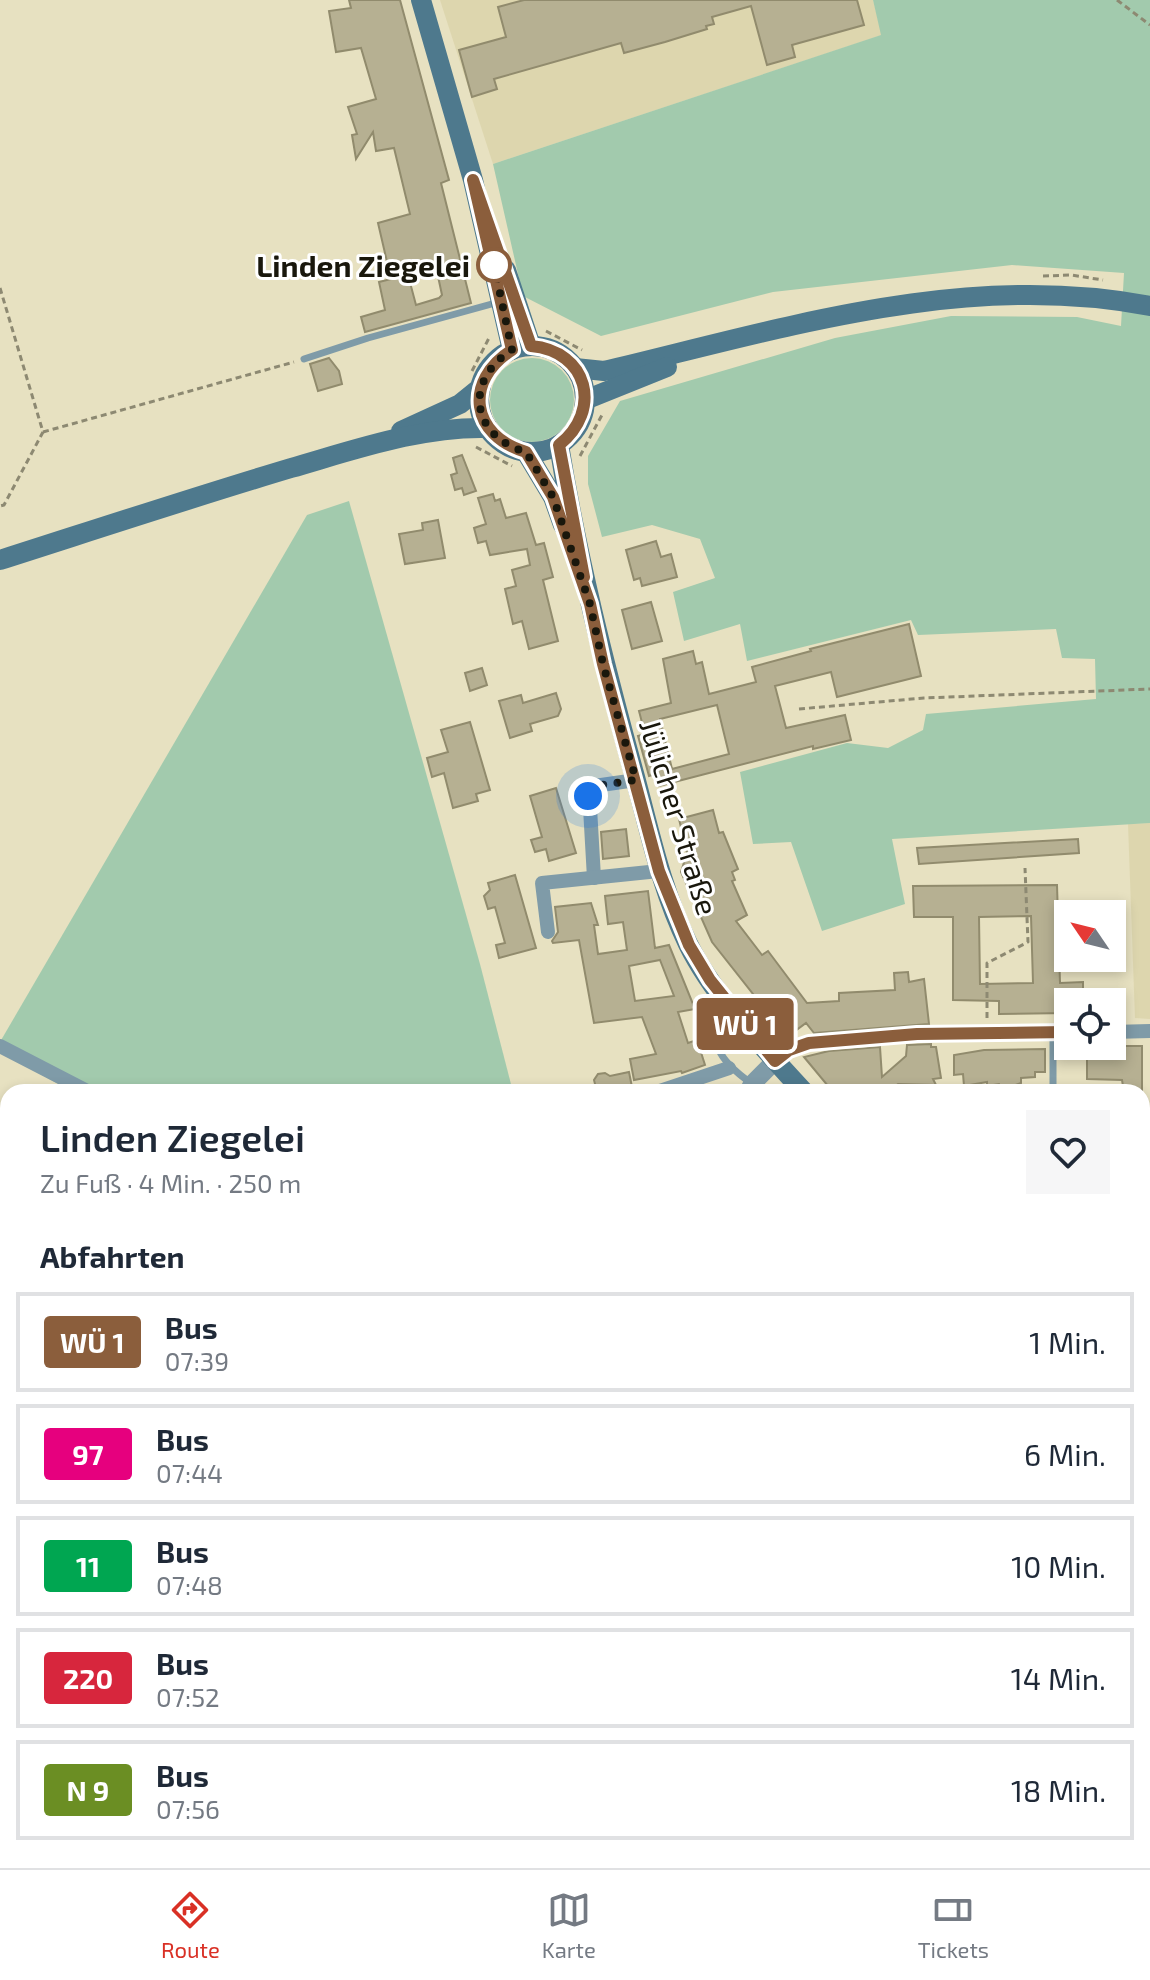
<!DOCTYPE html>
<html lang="de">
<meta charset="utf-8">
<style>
:root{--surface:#fff;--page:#f6f6f7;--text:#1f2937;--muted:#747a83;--line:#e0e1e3;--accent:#d93025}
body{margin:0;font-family:"Exo 2",sans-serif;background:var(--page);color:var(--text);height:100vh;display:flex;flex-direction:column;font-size:30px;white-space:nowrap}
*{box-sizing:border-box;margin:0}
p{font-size:26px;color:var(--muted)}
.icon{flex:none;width:44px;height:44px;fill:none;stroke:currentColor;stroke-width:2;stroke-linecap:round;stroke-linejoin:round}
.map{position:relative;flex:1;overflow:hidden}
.panel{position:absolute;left:0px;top:1084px;width:1150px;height:784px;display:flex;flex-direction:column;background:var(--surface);border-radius:24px 24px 0 0;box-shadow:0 4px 12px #0003}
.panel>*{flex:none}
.badge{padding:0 16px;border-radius:6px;font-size:28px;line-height:52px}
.needle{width:52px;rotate:305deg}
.controls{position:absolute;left:1054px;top:900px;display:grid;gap:16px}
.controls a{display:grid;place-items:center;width:72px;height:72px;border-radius:0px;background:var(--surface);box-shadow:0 4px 12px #0003;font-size:40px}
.you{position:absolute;width:40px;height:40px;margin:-20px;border:6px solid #fff;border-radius:50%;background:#1a73e8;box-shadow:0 0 0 12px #1a73e833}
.map>.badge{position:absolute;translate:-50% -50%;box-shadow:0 0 0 4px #fff}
h2{padding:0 40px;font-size:30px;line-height:72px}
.round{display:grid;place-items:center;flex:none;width:84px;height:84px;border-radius:0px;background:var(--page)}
.overview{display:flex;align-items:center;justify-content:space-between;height:136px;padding:0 40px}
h1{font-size:38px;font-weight:600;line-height:60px}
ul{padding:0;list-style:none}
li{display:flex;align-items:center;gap:24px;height:100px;margin:0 16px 12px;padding:0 24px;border:4px solid var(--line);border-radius:0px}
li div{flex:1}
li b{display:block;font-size:30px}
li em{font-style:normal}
li .badge{min-width:88px;font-weight:700;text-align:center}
.tabs{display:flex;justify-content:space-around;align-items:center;height:112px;border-top:2px solid var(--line);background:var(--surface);font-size:22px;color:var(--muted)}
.tabs a{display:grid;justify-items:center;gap:4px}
.tabs .current{color:var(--accent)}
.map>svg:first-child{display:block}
</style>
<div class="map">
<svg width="1150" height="1868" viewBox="0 0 1150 1868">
<rect width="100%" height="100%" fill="#e7e1c1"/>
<g fill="#ddd6ae">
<polygon points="440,0 873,0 882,35 493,164"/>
<polygon points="1150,823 1150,1019 1135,1018 1128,824"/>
<polygon points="0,1688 8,1689 8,1860 522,1860 520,1868 0,1868"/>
</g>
<g fill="#a2caad">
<polygon points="873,0 1150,0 1150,823 892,839 905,904 822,931 791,842 753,844 740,772 847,743 888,748 923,730 926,714 1096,699 1095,659 1062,658 1056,629 918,635 911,620 747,661 740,624 684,641 673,592 715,578 700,539 652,525 602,537 588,484 588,456 620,401 835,338 951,316 1077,317 1121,326 1124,273 1012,265 773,292 601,336 523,296 493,164 881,35"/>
<circle cx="532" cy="400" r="42"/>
<polygon points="349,501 480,964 513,1092 73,1092 0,1052 0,1042 307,515"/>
<polygon points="8,1249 8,1469 0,1467 0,1258"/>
</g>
<g fill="#b6b092" stroke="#918b6d" stroke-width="2" fill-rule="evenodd">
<path d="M349,0H400L449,180L441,183L471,303L365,332L361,317L385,310L379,282L391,279L378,223L410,214L394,148L376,151L373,132L356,159L352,135L357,134L348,107L376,99L361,48L336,52L329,11L351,8ZM436,267L442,295L439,298L416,305L408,275Z"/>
<polygon points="524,0 857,0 864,25 792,45 795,57 767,65 751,6 712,17 714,24 706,26 707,29 665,42 624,53 621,43 494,79 497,89 472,97 459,50 506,37 498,7"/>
<polygon points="329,358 339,371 342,384 318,391 310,364"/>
<polygon points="462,455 476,491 464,495 462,488 455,490 451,475 457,473 453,458"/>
<polygon points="493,494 495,501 500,499 506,518 526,513 536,545 544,543 553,577 543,580 558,641 529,649 522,621 513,624 505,589 516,586 512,570 530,565 527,549 490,555 486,541 478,543 474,528 486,524 478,498"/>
<polygon points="438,520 445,558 405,564 399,534 423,530 422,523"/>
<polygon points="656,541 661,557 671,554 677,577 642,586 640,578 634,580 626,550"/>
<polygon points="651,602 662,641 632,649 622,610"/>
<path d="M909,624L921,676L837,697L831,672L775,686L786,728L845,715L851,740L813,749V746L659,786L656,774L649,776L638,736L645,734L639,711L671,703L663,659L693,651L696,664L702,662L709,694L756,682L752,667L811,651L810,649ZM717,705L729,754L672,769L660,719Z"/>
<polygon points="482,668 487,685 470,691 465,673"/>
<polygon points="556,693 561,709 558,716 530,724 532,731 510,738 499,701 521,695 523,703"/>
<polygon points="470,722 490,790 476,794 478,801 453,808 444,773 432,777 427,758 448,752 441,730"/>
<polygon points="556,788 576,853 549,861 546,849 535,852 531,840 542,837 530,796"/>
<polygon points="713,810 719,833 723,832 738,869 732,872 735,880 732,881 747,915 736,921 762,955 768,951 807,1003 839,1001 839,993 895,990 894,973 908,972 909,982 924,979 929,1024 814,1033 806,1023 787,1037 712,942 681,872 687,853 679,819"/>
<polygon points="626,829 629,856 603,859 601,832"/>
<polygon points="1078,839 1079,853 919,864 917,848"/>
<polygon points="515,875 536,948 499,958 496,945 505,943 495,907 488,909 484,896 490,890 488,883"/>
<path d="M1057,885L1060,983L1083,982V1002H1068V1013L999,1014V1001L953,1000V917H914L913,886ZM1031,916L1033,983L980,984L979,917Z"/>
<path d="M648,891L655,948L669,945L695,1009L678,1012L688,1043L697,1040L705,1065L682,1073L681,1071L634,1080L630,1059L656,1054L642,1017L594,1023L579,940L553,943L552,941L558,932L555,907L591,903L598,925H594L598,954L627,950L623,922L608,924L605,896ZM660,960L674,996L635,1001L629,966Z"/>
<polygon points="931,1044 931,1047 936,1047 941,1078 933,1079 936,1085 898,1084 888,1092 833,1092 804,1057 829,1051 880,1047 882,1077 906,1056 907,1045"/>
<polygon points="1087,1046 1142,1046 1142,1092 1124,1092 1122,1080 1087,1079"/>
<polygon points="1045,1049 1045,1072 1035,1072 1035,1077 1021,1078 1021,1083 1002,1090 999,1084 987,1086 987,1082 964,1086 963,1074 954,1075 954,1055 984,1050"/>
<polygon points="629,1072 633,1092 597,1092 594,1080 598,1074 605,1073 610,1076"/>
</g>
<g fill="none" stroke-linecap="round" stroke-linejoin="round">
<g stroke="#8d8972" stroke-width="3" stroke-dasharray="6 4" stroke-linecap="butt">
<polyline points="1117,0 1150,25"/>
<polyline points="1043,276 1071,275 1103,280"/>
<polyline points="0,288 43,432 4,505 0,506"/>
<polyline points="546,331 582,350"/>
<polyline points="472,371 489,338"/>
<polyline points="43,432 294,362"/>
<polyline points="476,447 512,466"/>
<polyline points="580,456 603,413"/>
<polyline points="799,709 924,698 1150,689"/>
<polyline points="987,1018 987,963 1028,942 1025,868"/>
</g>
<g stroke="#7f9ba8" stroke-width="7">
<polyline points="304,359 368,338 499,302"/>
<path d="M727,1006C703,1040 721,1062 751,1083"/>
<polyline points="1053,1033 1053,1092"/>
<polyline points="0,1506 8,1506"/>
<polyline points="3,1671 8,1604"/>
<polyline points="0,1762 8,1762"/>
<polyline points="503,1860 528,1866"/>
<polyline points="395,1868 403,1860"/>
<polyline points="495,1868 497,1860"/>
</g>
<g stroke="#7f9ba8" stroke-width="14">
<polyline points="594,878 589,790 594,786 636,780"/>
<polyline points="548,932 542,883 659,871"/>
<polyline points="1112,1032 1150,1031"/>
<polyline points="0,1046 89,1092"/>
<polyline points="775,1061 789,1050 809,1043 917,1034 1068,1032"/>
<polyline points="657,1092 729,1068"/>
<polyline points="1142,1768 1150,1769"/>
<polyline points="549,1860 563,1868"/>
<polyline points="796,1860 810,1868"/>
<polyline points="1141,1860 1141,1868"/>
<polyline points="527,1868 529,1860"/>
</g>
<g stroke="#7f9ba8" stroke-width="18">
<polyline points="748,1092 752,1084 775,1061"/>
<polyline points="0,1456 8,1458"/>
</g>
<g stroke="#4e798d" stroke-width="20">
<polyline points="421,0 473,180 512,350"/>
<polyline points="506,270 531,346"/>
<circle cx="532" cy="399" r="53"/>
<path d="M575,368L604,371C781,329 966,270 1150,306"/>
<polyline points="585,400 667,367"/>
<polyline points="401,431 460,404 481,387"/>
<path d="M559,445C577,557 605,667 635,777C650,833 662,891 688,944C714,997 764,1048 804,1092"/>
<polyline points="526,452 553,497 563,525"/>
<path d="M0,560C97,529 194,497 291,468C354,450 422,426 488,428"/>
<polyline points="1142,1498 1150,1508"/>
</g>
</g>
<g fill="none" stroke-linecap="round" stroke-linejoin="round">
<defs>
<path id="line" d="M584,577L559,445C603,410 588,351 531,346L473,180L512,350C463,381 471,436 526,452L553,497L590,604L603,664L659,871L689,945L710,980L775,1061L789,1050L809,1043L917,1034L1068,1032"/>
</defs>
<use href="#line" stroke="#fff" stroke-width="18"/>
<use href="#line" stroke="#8b5e3c" stroke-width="12"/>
<path stroke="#19170c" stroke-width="8" stroke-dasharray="0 14.4" d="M494,265L512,350C463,381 471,436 526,452L553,497L590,604L603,664L636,780L594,786L588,796"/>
</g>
<circle fill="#fff" stroke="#8b5e3c" stroke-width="4" cx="494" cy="265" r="16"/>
<g text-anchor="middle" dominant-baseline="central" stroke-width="6" stroke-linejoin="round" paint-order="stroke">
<g font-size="30" font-weight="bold" fill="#19170c" stroke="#fff" text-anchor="end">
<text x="470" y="265">Linden Ziegelei</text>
</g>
<g font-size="30" fill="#19170c" stroke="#fff">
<text transform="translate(680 817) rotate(73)">Jülicher Straße</text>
</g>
</g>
</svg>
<div class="controls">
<a><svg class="needle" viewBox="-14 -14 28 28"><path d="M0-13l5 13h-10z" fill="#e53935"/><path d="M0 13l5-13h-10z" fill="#747a83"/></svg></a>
<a><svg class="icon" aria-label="locate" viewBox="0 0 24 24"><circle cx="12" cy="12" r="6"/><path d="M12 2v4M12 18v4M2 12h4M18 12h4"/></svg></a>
</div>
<div class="you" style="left:588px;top:796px"></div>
<b class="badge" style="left:745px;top:1024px;background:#8b5e3c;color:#fff">WÜ 1</b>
<section class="panel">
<div class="overview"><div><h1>Linden Ziegelei</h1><p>Zu Fuß · 4 Min. · 250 m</p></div><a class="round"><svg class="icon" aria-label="heart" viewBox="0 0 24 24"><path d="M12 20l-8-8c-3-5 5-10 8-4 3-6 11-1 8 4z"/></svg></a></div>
<h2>Abfahrten</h2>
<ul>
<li><span class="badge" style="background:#8b5e3c;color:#fff">WÜ 1</span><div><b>Bus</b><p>07:39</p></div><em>1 Min.</em></li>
<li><span class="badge" style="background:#e6007e;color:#fff">97</span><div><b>Bus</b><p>07:44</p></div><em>6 Min.</em></li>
<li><span class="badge" style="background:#00a651;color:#fff">11</span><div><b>Bus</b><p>07:48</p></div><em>10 Min.</em></li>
<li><span class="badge" style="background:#d7263d;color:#fff">220</span><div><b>Bus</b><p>07:52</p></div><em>14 Min.</em></li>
<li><span class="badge" style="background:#6b8e23;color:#fff">N 9</span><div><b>Bus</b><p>07:56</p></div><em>18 Min.</em></li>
</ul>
</section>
</div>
<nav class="tabs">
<a class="current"><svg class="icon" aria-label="directions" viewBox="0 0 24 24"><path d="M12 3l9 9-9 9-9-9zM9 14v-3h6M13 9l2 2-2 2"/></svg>Route</a>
<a><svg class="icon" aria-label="map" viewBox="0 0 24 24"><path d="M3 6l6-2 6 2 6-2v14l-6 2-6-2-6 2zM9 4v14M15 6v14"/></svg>Karte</a>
<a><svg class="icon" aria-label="tickets" viewBox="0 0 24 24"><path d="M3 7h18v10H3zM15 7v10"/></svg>Tickets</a>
</nav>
